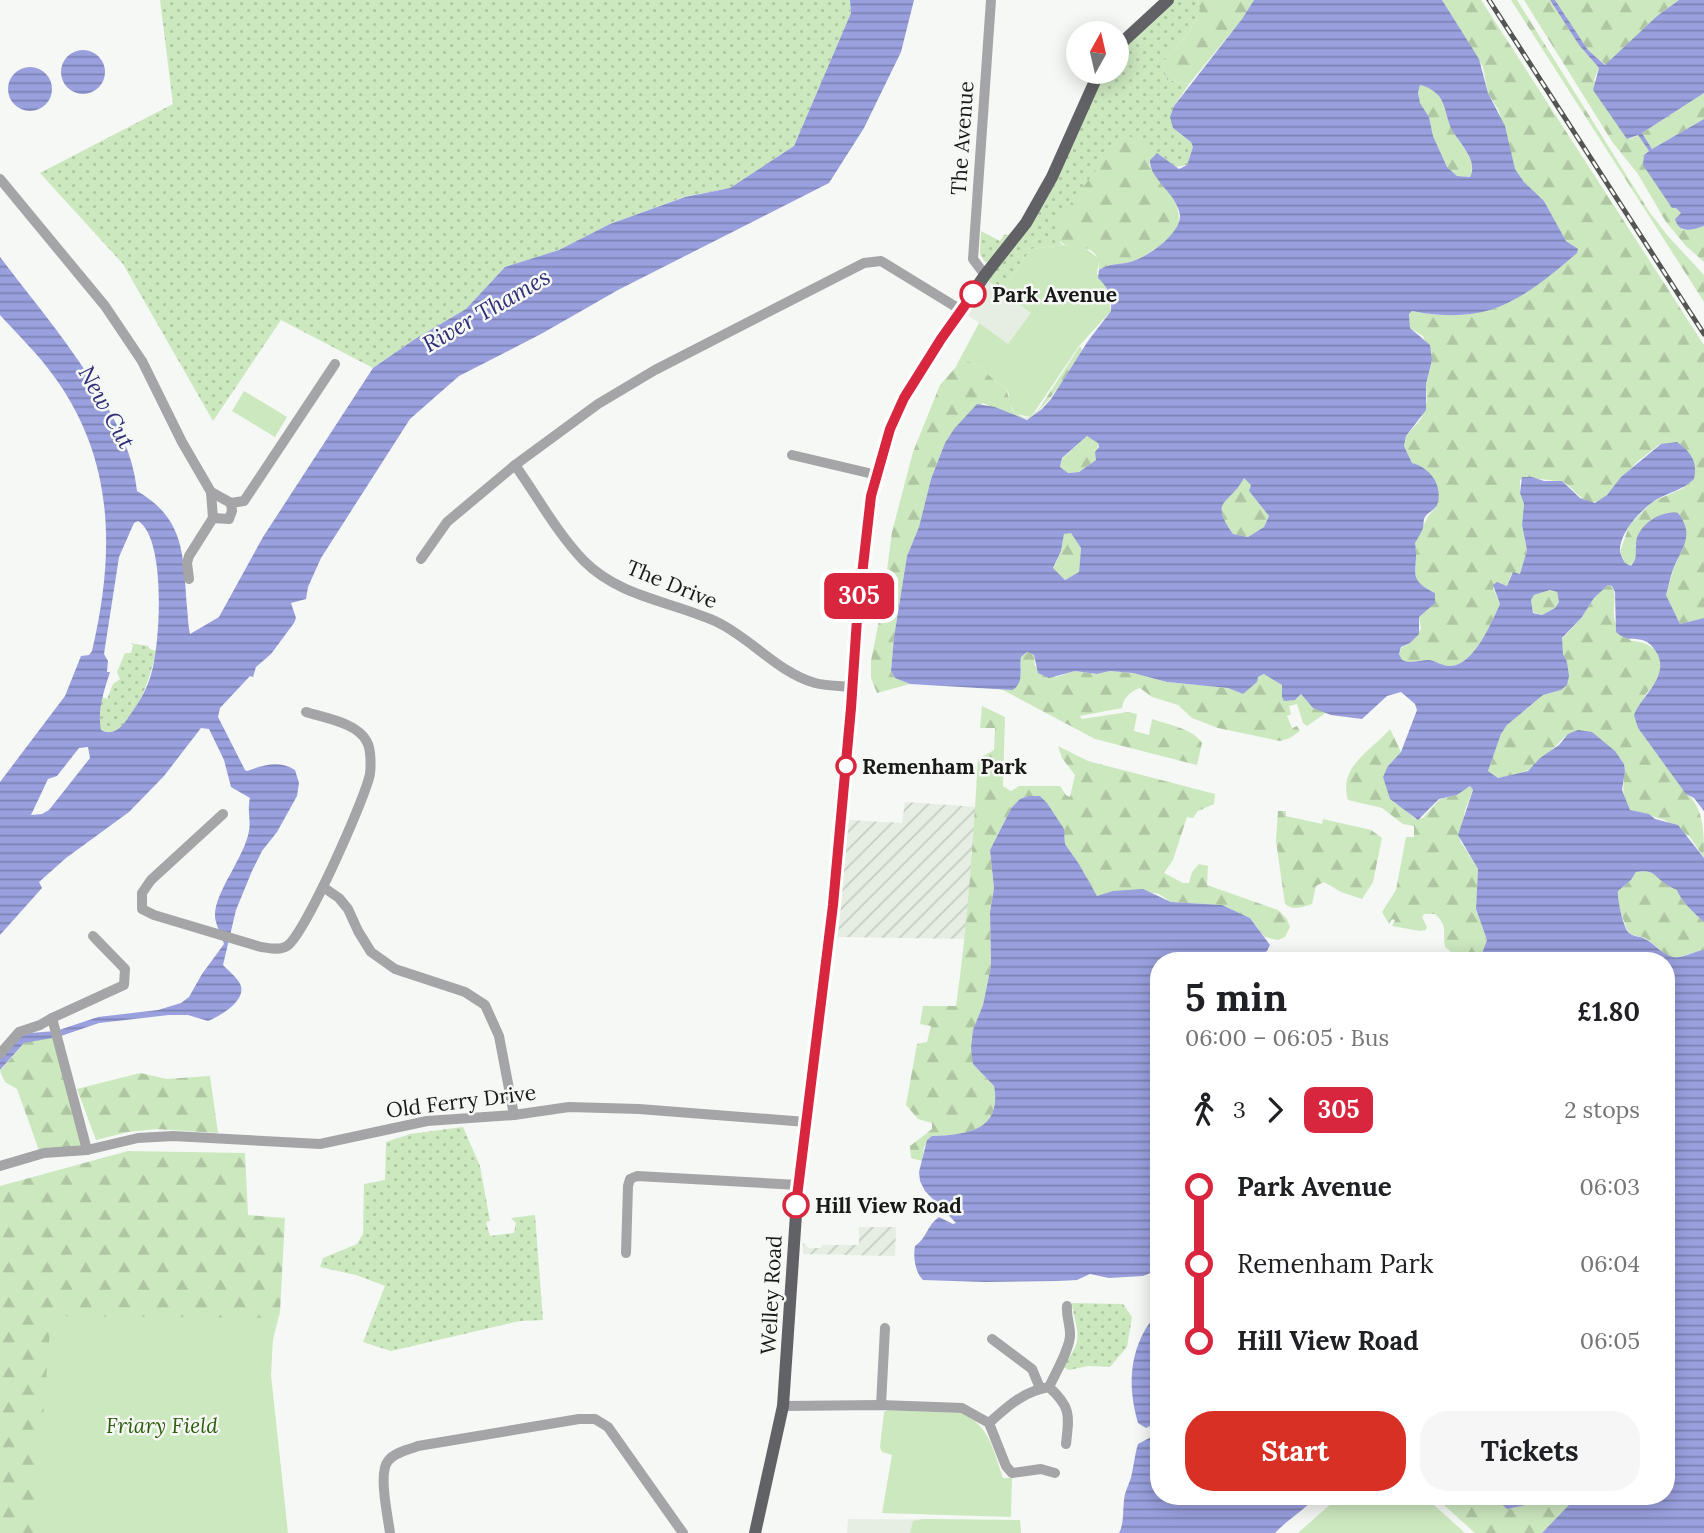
<!DOCTYPE html>
<meta charset="utf-8">
<style>
:root{--surface:#fff;--page:#f6f6f6;--text:#202124;--muted:#757577;--accent:#d93025}
body{margin:0;font-family:Lora,serif;background:var(--page);color:var(--text);height:100vh;display:flex;flex-direction:column;font-size:26px;white-space:nowrap}
*{box-sizing:border-box;margin:0}
p{font-size:23px;color:var(--muted)}
.icon{flex:none;width:38px;height:38px;fill:none;stroke:currentColor;stroke-width:2;stroke-linecap:round;stroke-linejoin:round}
.map{position:relative;flex:1;overflow:hidden}
.panel{position:absolute;left:1150px;top:952px;width:525px;height:553px;display:flex;flex-direction:column;background:var(--surface);border-radius:28px;box-shadow:0 4px 18px #0003}
.panel>*{flex:none}
.badge{padding:0 14px;border-radius:10px;font-size:24px;line-height:46px}
.needle{width:46px;rotate:8deg}
.controls{position:absolute;left:1066px;top:21px;display:grid;gap:14px}
.controls a{display:grid;place-items:center;width:63px;height:63px;border-radius:50%;background:var(--surface);box-shadow:0 4px 18px #0003;font-size:35px}
.map>.badge{position:absolute;translate:-50% -50%;box-shadow:0 0 0 4px #fff}
.legs{display:flex;align-items:center;gap:10px;height:77px;padding:0 35px;font-size:23px}
.legs p{margin-inline-start:auto}
.headline{display:flex;align-items:center;justify-content:space-between;height:119px;padding:0 35px}
h1{font-size:38px;font-weight:800;line-height:52px}
.cta{display:flex;gap:14px;margin-top:auto;padding:14px 35px}
.cta a{flex:1;height:80px;border-radius:28px;background:var(--accent);color:#fff;font-size:28px;font-weight:800;line-height:80px;text-align:center}
.cta a+a{background:var(--page);color:var(--text)}
ul{padding:0 35px;list-style:none}
li{display:flex;align-items:center;gap:24px;height:77px;font-size:26px}
li i{display:grid;place-items:center;width:10px;height:100%;margin:0 9px;background:currentColor}
li i::after{content:'';width:18px;height:18px;margin:-9px;border:5px solid;border-radius:50%;background:var(--surface)}
li p{margin-inline-start:auto}
li:first-child i{background:linear-gradient(#0000 50%,currentColor 0)}
li:last-child i{background:linear-gradient(currentColor 50%,#0000 0)}
.map>svg:first-child{display:block}
</style>
<div class="map">
<svg width="1704" height="1533" viewBox="0 0 1704 1533">
<defs>
<pattern id="industrial-furrows" width="10" height="10" patternUnits="userSpaceOnUse" patternTransform="scale(1.75)"><rect width="10" height="10" fill="#e6eee3"/><path d="M-1 1l2-2M0 10L10 0M9 11l2-2" fill="none" stroke="#c5ccc2"/></pattern>
<pattern id="grass-dots" width="8" height="8" patternUnits="userSpaceOnUse" patternTransform="scale(1.75)"><rect width="8" height="8" fill="#cce8bf"/><path d="M2 2h.1M6 6h.1" fill="none" stroke="#afc6a3" stroke-width="1.8" stroke-linecap="round"/></pattern>
<pattern id="forest-firs" width="22" height="20" patternUnits="userSpaceOnUse" patternTransform="scale(1.75)"><rect width="22" height="20" fill="#cce8bf"/><path d="M5 1l3.5 6h-7zM16 11l3.5 6h-7z" fill="#afc6a3"/></pattern>
<pattern id="water-rules" width="6" height="5" patternUnits="userSpaceOnUse" patternTransform="scale(1.75)"><rect width="6" height="5" fill="#9aa0de"/><path d="M0 2.5h6" fill="none" stroke="#7d82b3"/></pattern>
</defs>
<rect width="100%" height="100%" fill="#f5f8f4"/>
<g fill="#e6eee3">
<polygon points="984,278 1032,312 1008,345 961,310"/>
<polygon points="848,1519 1020,1520 1021,1533 847,1533"/>
</g>
<g fill="url(#industrial-furrows)">
<polygon points="905,802 977,807 966,939 838,937 848,820 902,823"/>
<polygon points="859,1227 896,1227 895,1256 803,1254 803,1243 809,1248 821,1248 822,1245 859,1245"/>
</g>
<g fill="url(#grass-dots)">
<polygon points="160,0 850,0 851,13 794,146 730,188 684,197 610,224 559,250 505,267 466,309 415,339 373,368 281,320 213,421 123,264 40,173 173,104"/>
<polygon points="1169,0 1198,0 1200,11 1189,32 1163,62 1167,80 1189,84 1174,106 1173,128 1191,142 1193,147 1187,165 1176,167 1157,153 1059,242 1063,245 1031,249 1002,291 984,278 1026,223 1099,72 1116,72 1117,48"/>
<polygon points="981,231 1000,241 1004,235 1014,234 991,262 985,262 980,254"/>
<path d="M130,643L148,646L150,649L156,651C152,672 131,745 101,730L99,719L102,697L107,699L113,684L120,679L117,672L125,653H131L133,645Z"/>
<polygon points="463,1127 480,1166 490,1221 486,1222 490,1236 514,1233 516,1223 511,1218 535,1215 543,1320 520,1321 391,1351 363,1342 385,1286 356,1275 320,1267 323,1258 357,1244 363,1234 364,1184 385,1180 386,1142 410,1134"/>
<path d="M1072,1303L1123,1304L1132,1317L1127,1347L1110,1367L1088,1366L1069,1370L1063,1367C1067,1360 1073,1353 1076,1345C1081,1333 1073,1317 1072,1303Z"/>
</g>
<g fill="url(#forest-firs)">
<polygon points="1198,0 1254,0 1242,19 1189,84 1167,80 1163,62 1189,32 1200,11"/>
<path d="M1442,0H1481L1704,345V618L1680,624L1666,595L1673,570L1684,546L1635,545L1637,555L1631,566L1625,563L1620,552L1629,526L1652,502L1684,488L1660,444L1637,462L1600,502C1581,505 1576,489 1562,481C1548,481 1534,476 1520,480V493L1524,504L1522,525L1527,550L1521,572L1520,574L1512,573L1507,586L1497,582L1493,588L1500,604C1492,621 1474,666 1450,666C1442,666 1436,661 1429,660C1419,660 1411,664 1402,660L1399,654L1402,647L1410,643L1421,629L1419,617L1435,593C1404,578 1420,570 1415,543C1423,530 1424,518 1436,508L1428,472L1412,463L1404,446L1406,436L1421,419L1427,401L1426,384L1432,360L1423,336L1410,328L1409,314L1412,311C1486,326 1522,300 1576,253L1578,250L1566,241L1544,201L1524,182L1515,169L1499,111L1488,93L1483,67Z"/>
<polygon points="1511,0 1517,0 1650,213 1668,236 1704,275 1704,302"/>
<polygon points="1524,0 1550,0 1579,45 1599,68 1594,80 1630,139 1638,135 1649,151 1644,155 1681,213 1682,230 1704,226 1704,262 1686,246 1666,222 1638,174 1613,143"/>
<polygon points="1555,0 1679,0 1657,16 1606,65 1588,50"/>
<path d="M1420,84C1428,87 1433,90 1439,96C1446,105 1446,117 1451,127C1457,142 1479,160 1470,177L1457,176L1447,167L1433,136L1429,117L1420,103L1418,93Z"/>
<polygon points="1704,93 1704,119 1652,149 1642,133"/>
<path d="M1124,133L1157,153L1154,154L1149,165C1168,194 1200,218 1159,246C1150,252 1141,259 1130,262C1118,265 1109,263 1099,270C1099,228 1053,266 1056,223Z"/>
<path d="M1080,346L1082,350C1067,374 1053,399 1031,418L1021,419L983,403L945,443L931,479L919,527L907,556L894,637L891,671L895,678L910,684L877,693L871,678V661L883,600L892,532L913,452L940,385L955,368L968,361C987,368 990,380 1005,387C1013,403 1004,408 1024,418L1031,417L1039,409Z"/>
<polygon points="1087,436 1098,442 1096,460 1079,472 1068,473 1060,467 1062,459"/>
<path d="M1244,477L1252,485L1249,491L1269,516L1264,527L1248,537L1233,534C1208,499 1230,505 1244,477Z"/>
<polygon points="1071,532 1081,548 1079,572 1065,580 1053,569 1061,551 1064,534"/>
<path d="M1608,585L1612,586C1618,598 1611,610 1615,622C1618,629 1626,635 1631,641C1651,641 1669,656 1659,677C1655,686 1645,692 1643,700C1640,709 1640,719 1638,728L1686,793C1704,808 1704,832 1704,858L1690,837L1665,820L1630,810C1616,787 1630,777 1621,759L1564,737C1560,743 1532,769 1526,771C1517,775 1507,776 1498,778L1488,771L1501,734L1507,725L1543,695L1561,690C1575,667 1560,661 1562,639L1582,617L1594,598Z"/>
<polygon points="1550,590 1557,592 1559,602 1555,608 1542,615 1533,612 1531,600 1534,595"/>
<path d="M1027,652L1034,655L1035,666L1056,677L1075,671L1097,674L1110,671L1133,673L1167,682L1228,688L1243,694L1258,677L1265,674L1282,685V697L1297,699L1301,694L1313,708L1327,712L1307,726L1303,723L1297,704L1289,706L1291,714L1287,716L1292,728L1297,726L1300,731L1290,738L1280,741L1218,728L1192,718L1178,705L1152,697L1140,688C1131,691 1123,698 1122,708L1080,716L1082,719L1128,712L1137,714L1134,731L1149,735L1152,719C1169,725 1192,728 1202,743L1197,765L1095,739L1001,689L1012,690L1021,676V657Z"/>
<path d="M982,706L1005,717L1003,786L1011,791L1019,786H1060L1066,795L1070,797L1075,775L1062,758L1058,746L1088,761L1215,794L1214,804L1198,811L1193,818L1187,817L1173,860L1164,873L1183,883H1189L1192,872L1199,864L1208,866L1207,885L1278,910L1287,919L1290,927L1285,937L1278,940L1265,937L1250,918L1222,905L1171,902L1159,894L1133,890L1097,896L1079,864L1065,844V836L1028,796L1020,799L1012,807L990,850L994,888L990,912L991,966L983,1005L973,1031V1064L994,1086C1002,1130 968,1135 932,1136L924,1147L922,1161L911,1158L910,1146L932,1129V1123L918,1119L906,1105L917,1044L927,1042L931,1026L920,1024L923,1006H956C968,923 973,841 978,759L994,750L995,728H980Z"/>
<path d="M1390,729L1401,752L1388,766L1394,803L1401,806L1415,819L1423,818L1440,799L1457,795L1470,786L1473,790L1465,810L1460,841L1478,869L1476,909L1487,940L1479,961H1461L1462,954L1451,952L1445,947C1442,932 1449,927 1435,914H1424L1422,917L1427,927L1426,930L1420,931L1392,926L1395,920L1392,919L1389,924L1382,912L1396,890L1406,837H1414V826L1403,824L1382,808L1348,800C1338,766 1371,751 1390,729Z"/>
<path d="M1278,811H1286V816L1322,824L1323,819L1371,830L1382,838L1373,882L1362,899L1341,892L1324,882L1316,886L1312,904C1303,907 1293,911 1285,904L1276,841Z"/>
<path d="M1646,871C1658,874 1667,883 1677,890C1680,900 1696,915 1704,922V950C1694,951 1686,956 1678,957C1665,959 1655,943 1645,938C1639,936 1634,936 1629,933C1624,923 1616,901 1618,891L1631,880L1636,872Z"/>
<polygon points="54,1037 86,1132 88,1133 89,1143 41,1156 17,1089 5,1082 0,1071 25,1042"/>
<polygon points="140,1073 167,1079 210,1076 218,1133 156,1129 128,1132 96,1140 77,1089"/>
<polygon points="128,1151 245,1153 248,1215 285,1218 280,1312 266,1367 53,1533 0,1533 0,1186"/>
<polygon points="1434,1496 1493,1496 1508,1509 1535,1503 1545,1496 1593,1496 1586,1503 1569,1506 1542,1533 1475,1533"/>
</g>
<g fill="#cce8bf">
<path d="M1063,245L1084,247L1099,259L1097,274L1105,284L1111,311L1079,346L1031,417L1016,414L1007,401L1009,394L1005,387C990,380 987,368 968,361L955,368L979,323L1008,344L1031,313L1002,291L1031,249Z"/>
<polygon points="244,391 287,417 275,437 232,411"/>
<polygon points="51,1316 274,1318 271,1375 288,1533 34,1533"/>
<path d="M888,1410L961,1413C989,1424 994,1452 1003,1478H1012L1011,1517L882,1513L892,1455L882,1452L880,1447L884,1412Z"/>
<polygon points="1340,1496 1424,1496 1465,1533 1298,1533"/>
<polygon points="923,1519 1020,1520 1021,1533 910,1533 913,1521"/>
</g>
<g fill="url(#water-rules)" fill-rule="evenodd">
<path d="M850,0H914L901,52L864,128L829,183L618,290L541,334L459,376L410,419L321,558L308,587L306,599L291,603L296,618L294,623L271,654L256,667L253,677L250,676L220,708L218,717L245,770L247,771C264,765 279,760 295,770L299,783L297,796L277,832L262,851L252,871L236,910L223,965C228,970 235,976 239,982C250,999 220,1016 208,1021L188,1015H169L99,1023L58,1037L24,1043L0,1070V1059L20,1037L30,1033L56,1031L98,1017L158,1010L181,1003L189,997L202,974L224,944C222,935 216,926 215,917C214,892 244,859 249,831C251,820 247,810 250,798L231,787L224,760L209,729L201,728L164,776L129,812L66,858L39,882L42,888L0,935V782L65,696L81,656L89,655L92,651C115,553 115,459 53,375C38,354 18,335 0,315V257C46,318 131,414 137,491C186,519 183,557 187,607C188,616 188,626 190,634L219,617L263,537L373,368L415,339L466,309L505,267L559,250L610,224L685,197L730,188L794,146L851,13ZM138,521C166,538 160,637 153,667C149,685 141,700 130,715C123,726 114,737 101,730C97,710 104,691 110,672H107L108,661L104,654L119,557L134,523ZM88,747L90,758L49,810L42,814L31,815L48,779L57,776L79,748Z"/>
<path d="M1254,0H1442L1479,59L1488,93L1505,126L1515,169L1524,182L1544,201L1566,241L1578,249L1577,253C1521,301 1488,326 1412,311L1409,314L1410,328L1430,345L1432,360L1426,384V410L1406,436L1404,446L1412,463C1429,467 1444,485 1437,505C1434,511 1428,512 1425,517C1423,520 1424,525 1423,528C1421,533 1418,538 1415,543C1420,570 1404,578 1435,593V603L1419,617V634L1410,643L1401,647L1399,654L1402,660C1411,664 1419,660 1429,660C1436,661 1442,666 1450,666C1474,666 1492,621 1500,604L1493,585L1497,582L1507,586L1513,572L1520,574L1527,550L1522,525L1524,504L1520,493L1522,477H1532L1544,481H1562L1580,498L1595,503L1607,495L1621,477L1661,444L1677,442C1691,452 1698,462 1694,479C1682,491 1668,492 1654,501C1640,511 1619,533 1620,552C1621,556 1623,559 1625,563L1631,566C1638,557 1635,554 1636,544C1637,525 1661,510 1678,513C1694,534 1684,545 1674,567C1670,576 1669,586 1666,595L1680,624L1704,618V811L1694,798L1686,794L1638,728L1634,715C1642,695 1668,678 1658,655C1655,650 1652,645 1647,642C1636,636 1628,643 1616,632L1615,592L1612,586L1608,585L1594,598L1582,617L1562,638L1563,654L1567,662L1569,676L1567,685L1561,690L1543,695L1507,725L1501,734L1488,771L1498,778L1528,771L1540,758L1559,745L1568,734L1578,730L1592,732L1615,751L1624,764L1625,771L1622,790L1630,810L1649,814L1655,819L1678,825L1704,858V922C1696,915 1680,900 1677,890C1673,888 1670,887 1666,884C1653,876 1655,869 1636,872L1631,880L1618,891C1617,898 1623,927 1629,933C1634,937 1640,936 1645,939C1654,943 1661,954 1673,957C1682,959 1694,951 1704,950V1533H1542L1569,1505L1586,1503L1593,1496H1666V961H1479L1487,940L1476,909L1478,869L1458,835L1473,790L1470,786L1457,795L1439,799L1418,820L1390,799L1383,777L1388,766L1401,752L1417,710L1415,704L1401,692L1387,696L1362,719L1331,715L1313,708L1301,694L1295,700L1284,701L1282,697V685L1264,674L1258,677L1257,682L1243,694L1228,688L1167,682L1133,673L1110,671L1097,674L1075,671L1049,678L1038,673L1034,655L1027,652L1021,657C1019,669 1025,683 1012,690L910,684L895,678L891,671L894,637L907,556L919,527L931,479L945,443L954,429L977,404L995,407L1027,420L1042,409L1051,399L1088,341L1111,311C1112,297 1108,287 1098,278L1099,270C1109,263 1118,265 1130,262C1146,258 1180,235 1180,216C1180,210 1175,202 1172,197C1164,186 1149,173 1150,160L1157,153L1179,169L1187,165L1193,147L1191,142L1173,128L1170,117L1174,106L1242,19ZM1420,85C1428,87 1433,90 1439,96C1446,106 1446,117 1451,128C1458,142 1479,160 1470,177L1457,176L1447,167L1433,136L1429,117L1420,103L1418,93ZM1087,436L1098,443L1099,447L1095,452L1096,460L1079,472L1068,473L1060,467L1062,458ZM1244,478L1251,485L1249,491L1269,516L1264,527L1248,537L1233,534C1208,499 1230,505 1244,478ZM1071,533L1081,548L1079,572L1065,580L1053,568L1061,551L1064,534ZM1550,590L1557,592L1559,602L1555,608L1542,615L1533,613L1531,600L1534,595Z"/>
<path d="M1550,0H1555L1588,50L1605,65L1657,16L1679,0H1704V93L1642,133L1652,149L1704,119V226C1693,230 1679,234 1675,219L1681,213L1676,208H1672L1643,165L1644,155L1649,151L1638,135L1627,139L1593,90L1599,68L1579,45Z"/>
<circle cx="83" cy="72" r="22"/>
<circle cx="30" cy="89" r="22"/>
<path d="M1028,796H1040L1047,803L1064,829L1065,844L1079,864L1097,896L1113,891L1143,889L1171,902L1222,905L1250,918L1270,945L1267,951L1253,961H1158V1270L1143,1276L1109,1278L1090,1274L1077,1280L1057,1281L985,1282L923,1280C915,1272 913,1257 915,1246C927,1238 927,1225 939,1217L953,1224L956,1223L925,1191L920,1181L919,1172L927,1140L932,1136C968,1135 1002,1130 994,1086L973,1064L971,1048L973,1030L983,1005L991,966L990,912L994,888L990,850L1012,807L1020,799Z"/>
<path d="M1158,1312V1422L1146,1428L1138,1423C1126,1382 1130,1344 1158,1312Z"/>
<path d="M1155,1435L1158,1437V1496H1316C1304,1511 1288,1519 1275,1533H1119C1125,1522 1122,1508 1125,1494C1127,1487 1131,1480 1132,1473C1134,1463 1135,1454 1138,1444Z"/>
<polygon points="1493,1496 1545,1496 1535,1503 1507,1509"/>
</g>
<g fill="none" stroke-linecap="round" stroke-linejoin="round">
<g stroke="#a5a5a7" stroke-width="10">
<polyline points="0,179 105,306 142,361 182,442 211,492 231,503 244,501 335,364"/>
<polyline points="985,275 973,259 991,0"/>
<polyline points="792,455 877,475"/>
<path d="M515,465C537,496 557,533 584,561C620,597 670,601 715,621C750,637 777,672 815,683C826,686 841,686 852,687"/>
<polyline points="213,518 229,519 232,511 231,503"/>
<polyline points="421,559 447,522 515,465 598,404 655,370 864,263 881,261 961,310"/>
<polyline points="189,579 187,563 189,556 213,518 211,492"/>
<path d="M223,814L151,880L142,893V909L154,915L261,947C269,948 279,951 287,946C305,934 365,799 370,774C371,766 371,749 367,742C358,723 325,718 306,712"/>
<polyline points="323,887 339,898 348,909 358,931 371,952 395,969 465,992 485,1005 499,1036 514,1115"/>
<polyline points="52,1018 124,985 125,969 93,936"/>
<polyline points="0,1054 19,1032 40,1025 52,1018 87,1150"/>
<polyline points="0,1166 44,1153 87,1150 138,1138 173,1136 320,1144 427,1121 514,1115 569,1107 639,1109 806,1122"/>
<polyline points="626,1253 628,1186 630,1179 637,1176 798,1185"/>
<polyline points="992,1339 1032,1369 1040,1388"/>
<path d="M1049,1387C1072,1408 1069,1416 1066,1444"/>
<polyline points="881,1405 885,1328"/>
<polyline points="783,1406 881,1405 962,1408 989,1423 1006,1466 1012,1473 1041,1469 1055,1473"/>
<path d="M989,1423C1008,1406 1024,1391 1049,1387C1055,1374 1071,1347 1070,1334C1070,1324 1066,1316 1067,1306"/>
<path d="M390,1533C388,1517 378,1473 388,1461C395,1452 408,1450 418,1446L579,1419H595L608,1427L683,1533"/>
</g>
<g stroke="#626266" stroke-width="12">
<polyline points="1116,48 1168,0"/>
<polyline points="755,1533 783,1406 798,1185 833,905 851,708 857,619 871,496 890,429 904,398 941,339 985,275 1026,223 1052,177 1099,72"/>
</g>
<defs>
<polyline id="rail" points="1489,0 1704,334"/>
</defs>
<use href="#rail" stroke="#545553" stroke-width="5"/>
<use href="#rail" stroke="#f5f8f4" stroke-width="2.5" stroke-dasharray="8" stroke-linecap="butt"/>
</g>
<g fill="none" stroke-linecap="round" stroke-linejoin="round">
<defs>
<polyline id="line-1" points="796,1205 833,905 851,708 857,619 871,496 890,429 904,398 941,339 973,294"/>
</defs>
<use href="#line-1" stroke="#fff" stroke-width="16"/>
<use href="#line-1" stroke="#d7263d" stroke-width="10"/>
</g>
<g fill="#fff" stroke="#d7263d" stroke-width="3.5">
<circle cx="973" cy="294" r="12"/>
<circle cx="846" cy="766" r="9"/>
<circle cx="796" cy="1205" r="12"/>
</g>
<g text-anchor="middle" dominant-baseline="central" stroke-width="5" stroke-linejoin="round" paint-order="stroke">
<g font-size="21" fill="#191918" stroke="#f5f8f4">
<text transform="translate(962 138) rotate(-86)">The Avenue</text>
<text transform="translate(672 584) rotate(22)">The Drive</text>
<text transform="translate(461 1101) rotate(-7)">Old Ferry Drive</text>
<text transform="translate(771 1295) rotate(-87)">Welley Road</text>
</g>
<g font-size="21" font-weight="bold" fill="#191918" stroke="#f5f8f4" text-anchor="start">
<text x="992" y="294">Park Avenue</text>
<text x="862" y="766">Remenham Park</text>
<text x="815" y="1205">Hill View Road</text>
</g>
<g font-size="21" font-style="italic" fill="#2e5e0d" stroke="#f5f8f4">
<text x="162" y="1425">Friary Field</text>
</g>
<g font-size="23" font-style="italic" fill="#312f78" stroke="#f5f8f4">
<text transform="translate(486 310) rotate(-30)">River Thames</text>
<text transform="translate(107 407) rotate(61)">New Cut</text>
</g>
</g>
</svg>
<div class="controls">
<a><svg class="needle" viewBox="-14 -14 28 28"><path d="M0-13l5 13h-10z" fill="#e53935"/><path d="M0 13l5-13h-10z" fill="#757577"/></svg></a>
</div>
<b class="badge" style="left:859px;top:596px;background:#d7263d;color:#fff">305</b>
<section class="panel">
<div class="headline"><div><h1>5 min</h1><p>06:00 – 06:05 · Bus</p></div><b>£1.80</b></div>
<div class="legs"><svg class="icon" aria-label="walk" viewBox="0 0 24 24"><circle cx="13" cy="4" r="2"/><path d="M13 8l-2 6 4 7M11 14l-3 7M7 12l3-4h3l4 4"/></svg>3<svg class="icon" aria-label="forward" viewBox="0 0 24 24"><path d="M9 5l7 7-7 7"/></svg><b class="badge" style="background:#d7263d;color:#fff">305</b><p>2 stops</p></div>
<ul>
<li><i style="color:#d7263d"></i><b>Park Avenue</b><p>06:03</p></li>
<li><i style="color:#d7263d"></i><span>Remenham Park</span><p>06:04</p></li>
<li><i style="color:#d7263d"></i><b>Hill View Road</b><p>06:05</p></li>
</ul>
<div class="cta"><a>Start</a><a>Tickets</a></div>
</section>
</div>
